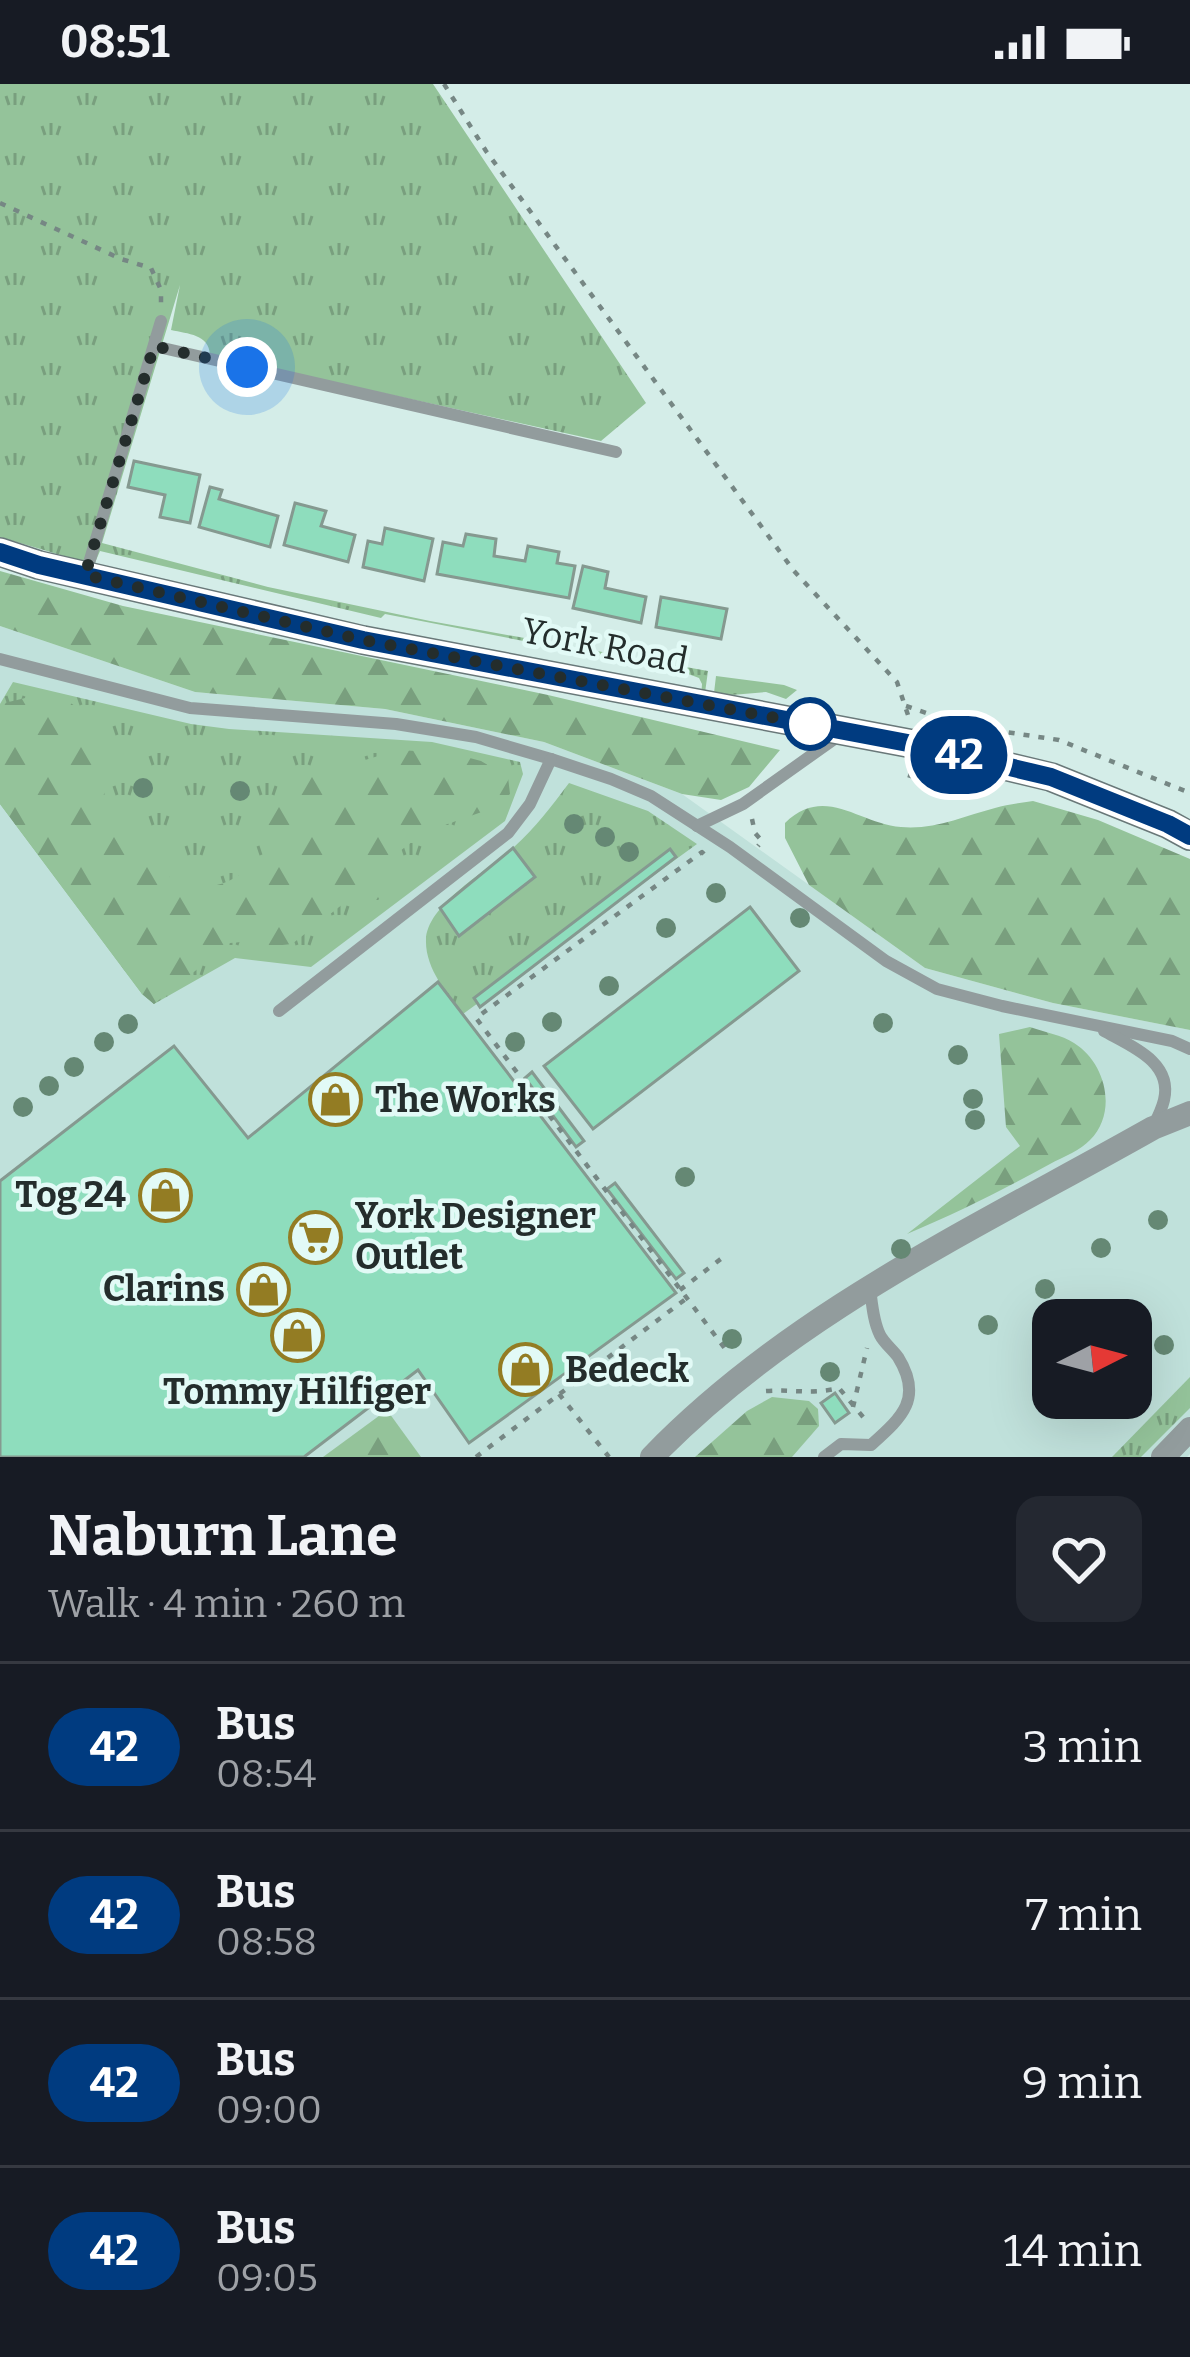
<!DOCTYPE html>
<meta charset="utf-8">
<style>
:root{--surface:#171b24;--page:#242831;--text:#f1f3f6;--muted:#9ea1a6;--line:#363941}
body{margin:0;font-family:Bitter,serif;background:var(--page);color:var(--text);height:100vh;display:flex;flex-direction:column;font-size:45px;white-space:nowrap}
*{box-sizing:border-box;margin:0}
p{font-size:39px;color:var(--muted)}
.icon{flex:none;width:66px;height:66px;fill:none;stroke:currentColor;stroke-width:2;stroke-linecap:round;stroke-linejoin:round}
.map{position:relative;height:1373px;overflow:hidden}
.drawer{display:flex;flex-direction:column;background:var(--surface);flex:1}
.drawer>*{flex:none}
.badge{padding:0 24px;border-radius:39px;font-size:42px;line-height:78px}
.needle{width:78px;rotate:84deg}
.tools{position:absolute;left:1032px;top:1215px;display:grid;gap:24px}
.tools a{display:grid;place-items:center;width:120px;height:120px;border-radius:24px;background:var(--surface);box-shadow:0 12px 48px #0002;font-size:60px}
.you{position:absolute;width:60px;height:60px;margin:-30px;border:9px solid #fff;border-radius:50%;background:#1a73e8;box-shadow:0 0 0 18px #1a73e833}
.map>.badge{position:absolute;translate:-50% -50%;box-shadow:0 0 0 6px #fff}
.round{display:grid;place-items:center;flex:none;width:126px;height:126px;border-radius:24px;background:var(--page)}
.headline{display:flex;align-items:center;justify-content:space-between;height:204px;padding:0 48px}
h1{font-size:57px;font-weight:700;line-height:90px}
ul{padding:0;list-style:none}
li{display:flex;align-items:center;gap:36px;height:168px;padding:0 48px;border-top:3px solid var(--line)}
li div{flex:1}
li b{display:block;font-size:45px}
li em{font-style:normal}
li .badge{min-width:132px;font-weight:700;text-align:center}
.status{display:flex;justify-content:space-between;align-items:center;height:84px;padding:0 60px;background:var(--surface);direction:ltr}
.status svg{height:33px;fill:currentColor}
.map>svg:first-child{display:block}
</style>
<div class="status"><b>08:51</b><svg viewBox="0 0 49 12"><path d="M0 12V9h3v3zM5 12V6h3v6zM10 12V3h3v9zM15 12V0h3v12zM26 1h20v11H26zM47 4h2v5h-2z"/></svg></div>
<div class="map">
<svg width="1190" height="1373" viewBox="0 0 1190 1373">
<defs>
<pattern id="grass-tufts" width="24" height="20" patternUnits="userSpaceOnUse" patternTransform="scale(3)"><rect width="24" height="20" fill="#94c39a"/><path d="M3 7l-1-3M5 7V3M7 7l1-3M15 17l-1-3M17 17v-4M19 17l1-3" fill="none" stroke="#799f7e"/></pattern>
<pattern id="forest-firs" width="22" height="20" patternUnits="userSpaceOnUse" patternTransform="scale(3)"><rect width="22" height="20" fill="#94c39a"/><path d="M5 1l3.5 6h-7zM16 11l3.5 6h-7z" fill="#799f7e"/></pattern>
</defs>
<rect width="100%" height="100%" fill="#d4ede8"/>
<path fill="#c0e1db" fill-rule="evenodd" d="M0,542L195,608L385,625L544,658L682,710L925,884L1053,919L1190,946V1370L1187,1373H0ZM1053,1236H1131V1314H1053Z"/>
<g fill="url(#grass-tufts)">
<path d="M0,0H433L646,319L601,357L210,271C209,250 188,250 171,246L180,201L102,459L268,503L430,537L708,587L704,616L701,615L702,600L699,594L683,588L385,530L381,534L100,467L94,481L0,453Z"/>
<polygon points="716,592 784,601 797,606 786,615 766,608 720,612 714,609"/>
<polygon points="13,598 191,640 229,645 432,658 520,678 523,690 505,737 311,883 235,874 154,920 142,910 0,720 0,620"/>
<path d="M569,699L648,727L697,760L463,930C447,910 425,884 426,856C427,820 489,786 514,763C535,744 552,722 569,699Z"/>
<polygon points="1190,1293 1190,1324 1141,1373 1112,1373"/>
</g>
<g fill="url(#forest-firs)">
<polygon points="0,487 123,522 548,611 780,666 749,703 721,716 682,710 544,658 385,625 195,608 0,542"/>
<path d="M34,612L65,615L96,637L105,692L104,725L122,743L154,747L168,768L170,798C213,810 232,800 264,772L262,740L278,718L283,694L304,687L323,699L350,690L365,676L398,666L451,669L481,677L508,693L510,710L493,724L425,748L400,767L393,802L378,816H365L357,809L292,860L273,862L253,857L230,859L154,920L142,910L0,720V620Z"/>
<path d="M1033,717L1098,736L1190,775V946L1053,919L925,884L809,801L785,754V739C825,700 859,740 901,743C935,746 964,732 995,724C1007,720 1021,719 1033,717Z"/>
<path d="M1030,943C1044,948 1062,951 1074,959C1106,979 1118,1028 1090,1056C1081,1066 1063,1073 1050,1080C1003,1106 957,1129 907,1150L1020,1062L1006,1043L999,950Z"/>
<polygon points="772,1313 809,1317 818,1325 819,1342 792,1373 695,1373 747,1327"/>
<polygon points="387,1326 421,1373 323,1373"/>
</g>
<g fill="#8eddbd" stroke="#859990" stroke-width="3">
<polygon points="134,377 200,391 190,439 160,433 165,411 128,403"/>
<polygon points="210,403 222,406 219,415 278,432 270,463 199,443"/>
<polygon points="295,419 326,427 321,442 355,451 348,478 284,461"/>
<polygon points="385,444 433,455 424,497 363,483 368,457 382,460"/>
<polygon points="466,450 496,455 494,472 525,477 528,462 559,468 557,479 575,482 569,514 437,490 443,458 463,462"/>
<polygon points="583,482 608,488 605,504 646,513 641,539 573,524"/>
<polygon points="661,513 727,525 721,555 656,543"/>
<polygon points="513,764 535,793 459,852 440,824"/>
<polygon points="670,765 676,773 480,923 474,914"/>
<polygon points="750,823 799,887 593,1045 544,982"/>
<polygon points="438,898 676,1209 469,1359 418,1286 304,1373 0,1373 0,1097 174,962 248,1054"/>
<polygon points="532,988 584,1057 576,1063 525,994"/>
<polygon points="615,1099 684,1189 676,1195 607,1105"/>
<polygon points="835,1309 849,1329 835,1339 821,1319"/>
</g>
<g fill="none" stroke-linecap="round" stroke-linejoin="round">
<g stroke="#768784" stroke-width="4.5" stroke-dasharray="6 9" stroke-linecap="butt">
<polyline points="444,0 486,67 794,487 897,598 908,631"/>
<polyline points="0,119 121,175 151,184 161,206 161,220"/>
<polyline points="906,622 944,635"/>
<polyline points="979,644 1059,656 1190,709"/>
<polyline points="908,691 962,709 977,707"/>
<polyline points="752,735 755,749 762,757 758,762"/>
<polyline points="704,770 702,768 476,934 729,1270"/>
<polyline points="680,1206 726,1171"/>
<polyline points="583,1277 591,1286"/>
<path d="M766,1307C793,1305 811,1311 839,1304L868,1339"/>
<polyline points="559,1310 609,1373"/>
<polyline points="853,1323 867,1264"/>
<polyline points="476,1373 687,1214"/>
</g>
<g stroke="#929c9d" stroke-width="12">
<polyline points="154,262 616,368"/>
<polyline points="86,489 161,237"/>
<polyline points="0,575 190,624 396,640 476,653 551,675 611,695 651,712 730,763 886,877 937,905 1002,922 1172,957 1190,965"/>
<polyline points="697,742 743,720 837,653"/>
<polyline points="279,927 508,749 530,720 551,675"/>
<path d="M1104,947C1131,962 1173,978 1164,1016C1162,1025 1157,1035 1153,1043"/>
<path d="M824,1373L841,1360L871,1361C901,1334 924,1315 898,1273C892,1265 884,1259 880,1251C873,1237 872,1219 870,1204"/>
</g>
<g stroke="#929c9d" stroke-width="24">
<path d="M652,1373C792,1228 980,1142 1153,1044L1190,1029"/>
<polyline points="1163,1373 1190,1345"/>
</g>
<polyline stroke="#697879" stroke-width="30" points="0,468 39,481 363,556 913,660 1051,693 1168,740 1190,752"/>
</g>
<g fill="#658874">
<circle cx="143" cy="704" r="10"/>
<circle cx="240" cy="707" r="10"/>
<circle cx="574" cy="740" r="10"/>
<circle cx="605" cy="753" r="10"/>
<circle cx="629" cy="768" r="10"/>
<circle cx="716" cy="809" r="10"/>
<circle cx="800" cy="834" r="10"/>
<circle cx="666" cy="844" r="10"/>
<circle cx="609" cy="902" r="10"/>
<circle cx="552" cy="938" r="10"/>
<circle cx="883" cy="939" r="10"/>
<circle cx="128" cy="940" r="10"/>
<circle cx="104" cy="958" r="10"/>
<circle cx="515" cy="958" r="10"/>
<circle cx="958" cy="971" r="10"/>
<circle cx="74" cy="983" r="10"/>
<circle cx="49" cy="1002" r="10"/>
<circle cx="973" cy="1015" r="10"/>
<circle cx="23" cy="1023" r="10"/>
<circle cx="975" cy="1036" r="10"/>
<circle cx="685" cy="1093" r="10"/>
<circle cx="1158" cy="1136" r="10"/>
<circle cx="1101" cy="1164" r="10"/>
<circle cx="901" cy="1165" r="10"/>
<circle cx="1045" cy="1205" r="10"/>
<circle cx="988" cy="1241" r="10"/>
<circle cx="732" cy="1255" r="10"/>
<circle cx="1164" cy="1261" r="10"/>
<circle cx="830" cy="1288" r="10"/>
</g>
<g fill="none" stroke-linecap="round" stroke-linejoin="round">
<defs>
<polyline id="line" points="0,468 39,481 363,556 913,660 1051,693 1168,740 1190,752"/>
</defs>
<use href="#line" stroke="#fff" stroke-width="27"/>
<use href="#line" stroke="#003b80" stroke-width="18"/>
<polyline stroke="#242d2c" stroke-width="12" stroke-dasharray="0 21.6" points="247,283 154,262 85,491 363,556 813,641 810,640"/>
</g>
<defs>
<symbol id="shop-ring" viewBox="-11 -11 22 22"><circle r="9.5" fill="#e2faf6" stroke="#937c23" stroke-width="1.5"/><path d="M-5-2.5h2.3a2.7 3.5 0 0 1 5.4 0H5L5.5 6h-11ZM-1.5-2.5h3a1.5 2.3 0 0 0-3 0Z" fill="#937c23"/></symbol>
<symbol id="supermarket-ring" viewBox="-11 -11 22 22"><circle r="9.5" fill="#e2faf6" stroke="#937c23" stroke-width="1.5"/><path d="M-6-5.5h2.5l.6 2H6L4.5 2H-2.5L-4.4-4H-6ZM-1.5 3.2a1.3 1.3 0 1 0 .1 0ZM3 3.2a1.3 1.3 0 1 0 .1 0Z" fill="#937c23"/></symbol>
</defs>
<g fill-rule="evenodd">
<use href="#shop-ring" x="306" y="986" width="59" height="59"/>
<use href="#shop-ring" x="136" y="1082" width="59" height="59"/>
<use href="#supermarket-ring" x="286" y="1124" width="59" height="59"/>
<use href="#shop-ring" x="234" y="1176" width="59" height="59"/>
<use href="#shop-ring" x="268" y="1222" width="59" height="59"/>
<use href="#shop-ring" x="496" y="1256" width="59" height="59"/>
</g>
<circle fill="#fff" stroke="#003b80" stroke-width="6" cx="810" cy="640" r="24"/>
<g text-anchor="middle" dominant-baseline="central" stroke-width="9" stroke-linejoin="round" paint-order="stroke">
<g font-size="36" fill="#242d2c" stroke="#e2faf6">
<text transform="translate(605 562) rotate(11)">York Road</text>
</g>
<g font-size="36" font-weight="bold" fill="#242d2c" stroke="#e2faf6" text-anchor="start">
<text x="375" y="1016">The Works</text>
<text x="126" y="1111" text-anchor="end">Tog 24</text>
<text x="355" y="1132">York Designer<tspan x="355" dy="41">Outlet</tspan></text>
<text x="225" y="1205" text-anchor="end">Clarins</text>
<text x="565" y="1286">Bedeck</text>
<text x="297" y="1308" text-anchor="middle">Tommy Hilfiger</text>
</g>
</g>
</svg>
<div class="tools">
<a><svg class="needle" viewBox="-14 -14 28 28"><path d="M0-13l5 13h-10z" fill="#e53935"/><path d="M0 13l5-13h-10z" fill="#9ea1a6"/></svg></a>
</div>
<div class="you" style="left:247px;top:283px"></div>
<b class="badge" style="left:959px;top:671px;background:#003b80;color:#fff">42</b>
</div>
<section class="drawer">
<div class="headline"><div><h1>Naburn Lane</h1><p>Walk · 4 min · 260 m</p></div><a class="round"><svg class="icon" aria-label="heart" viewBox="0 0 24 24"><path d="M12 20l-8-8c-3-5 5-10 8-4 3-6 11-1 8 4z"/></svg></a></div>
<ul>
<li><span class="badge" style="background:#003b80;color:#fff">42</span><div><b>Bus</b><p>08:54</p></div><em>3 min</em></li>
<li><span class="badge" style="background:#003b80;color:#fff">42</span><div><b>Bus</b><p>08:58</p></div><em>7 min</em></li>
<li><span class="badge" style="background:#003b80;color:#fff">42</span><div><b>Bus</b><p>09:00</p></div><em>9 min</em></li>
<li><span class="badge" style="background:#003b80;color:#fff">42</span><div><b>Bus</b><p>09:05</p></div><em>14 min</em></li>
</ul>
</section>
